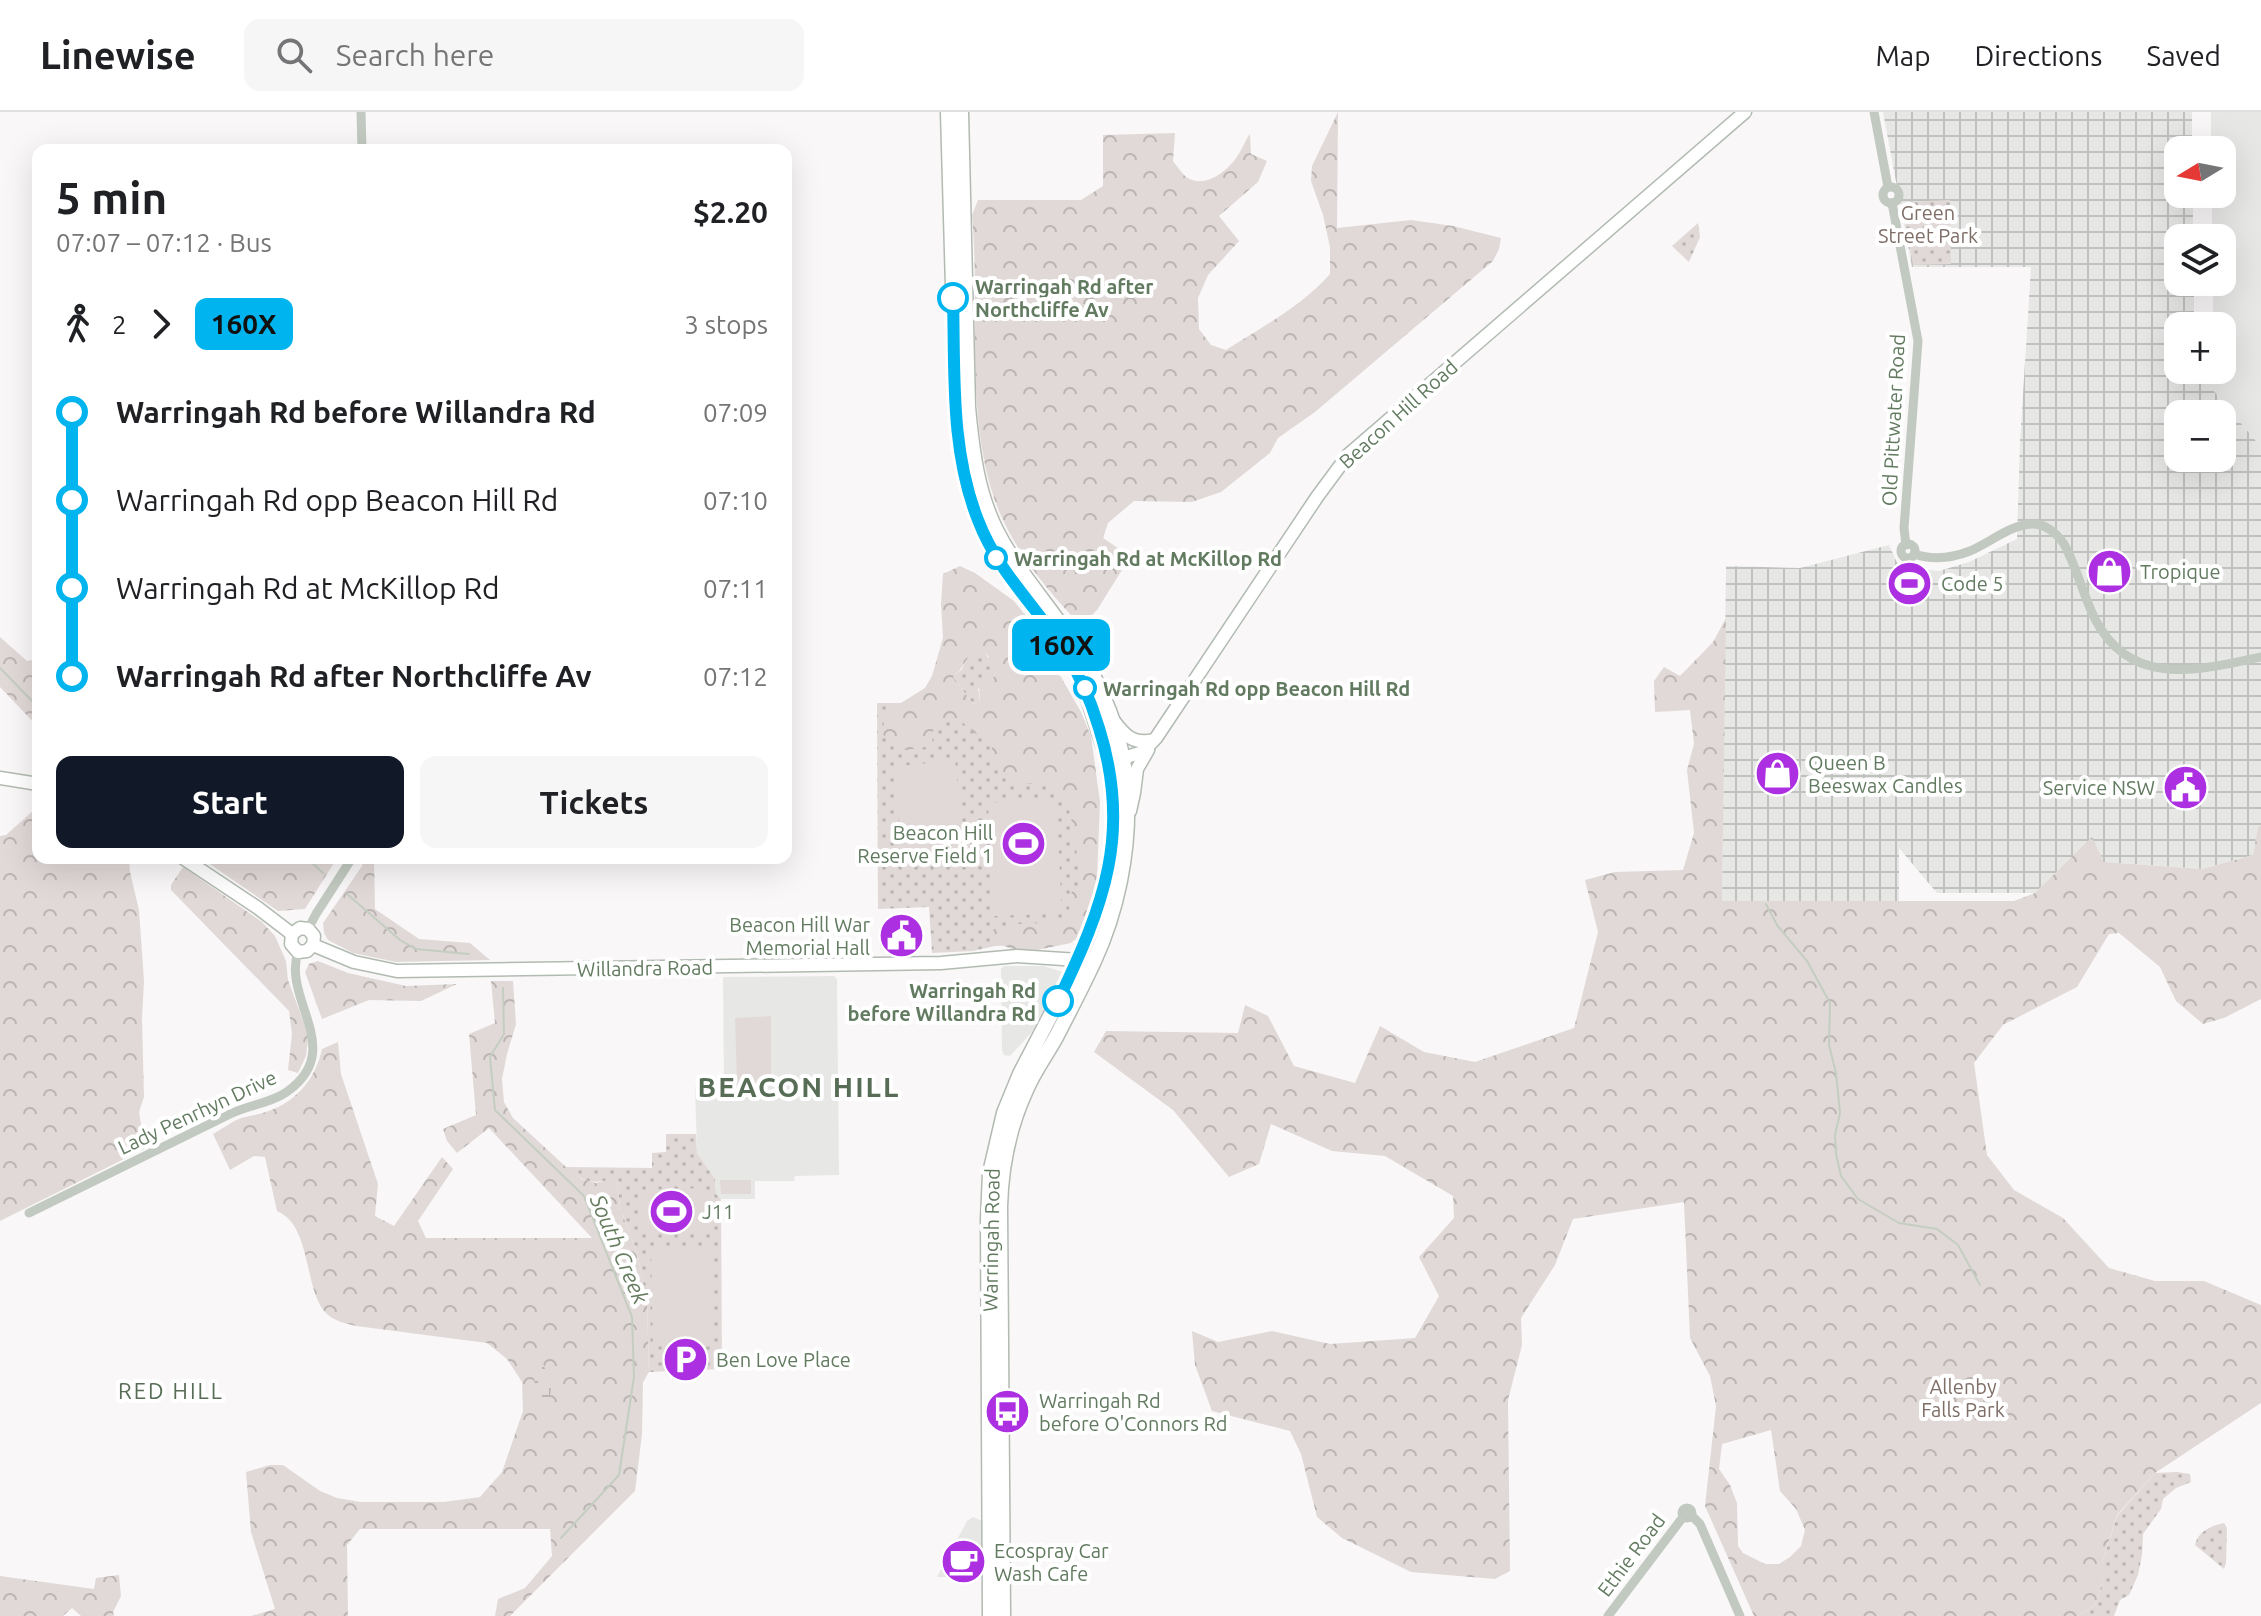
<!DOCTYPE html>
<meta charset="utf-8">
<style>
:root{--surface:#fff;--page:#f6f6f6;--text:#202124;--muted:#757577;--line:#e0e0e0;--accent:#111827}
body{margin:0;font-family:Ubuntu,sans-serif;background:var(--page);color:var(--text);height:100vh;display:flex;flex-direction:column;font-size:30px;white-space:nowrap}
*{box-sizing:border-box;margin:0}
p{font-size:26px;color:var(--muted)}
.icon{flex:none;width:44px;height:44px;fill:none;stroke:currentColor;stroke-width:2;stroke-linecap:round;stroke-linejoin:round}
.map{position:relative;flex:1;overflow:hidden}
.side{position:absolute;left:32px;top:32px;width:760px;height:720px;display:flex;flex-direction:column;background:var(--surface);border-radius:16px;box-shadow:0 8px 32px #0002}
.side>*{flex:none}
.badge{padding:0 16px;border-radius:12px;font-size:28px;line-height:52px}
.needle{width:52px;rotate:260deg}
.fabs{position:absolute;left:2164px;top:24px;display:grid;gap:16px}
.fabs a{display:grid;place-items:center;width:72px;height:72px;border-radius:16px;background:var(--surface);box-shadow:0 8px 32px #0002;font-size:40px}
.map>.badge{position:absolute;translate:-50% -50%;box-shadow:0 0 0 4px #fff}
.legs{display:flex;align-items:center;gap:12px;height:88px;padding:0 24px;font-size:26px}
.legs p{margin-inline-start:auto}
.headline{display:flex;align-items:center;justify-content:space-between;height:136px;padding:0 24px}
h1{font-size:44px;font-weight:700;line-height:60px}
.cta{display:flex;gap:16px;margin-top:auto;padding:16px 24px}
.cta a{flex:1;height:92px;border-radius:16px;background:var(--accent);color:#fff;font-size:32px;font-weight:700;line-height:92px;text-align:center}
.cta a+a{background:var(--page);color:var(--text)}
ul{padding:0 24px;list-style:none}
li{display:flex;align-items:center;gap:28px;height:88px;font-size:30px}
li i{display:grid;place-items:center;width:12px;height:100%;margin:0 10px;background:currentColor}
li i::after{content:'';width:20px;height:20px;margin:-10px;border:6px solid;border-radius:50%;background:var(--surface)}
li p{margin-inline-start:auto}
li:first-child i{background:linear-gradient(#0000 50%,currentColor 0)}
li:last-child i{background:linear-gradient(currentColor 50%,#0000 0)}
header{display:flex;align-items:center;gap:48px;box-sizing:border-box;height:112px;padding:0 40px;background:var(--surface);border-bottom:2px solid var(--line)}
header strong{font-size:38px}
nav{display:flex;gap:44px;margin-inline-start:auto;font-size:28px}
.search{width:560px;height:72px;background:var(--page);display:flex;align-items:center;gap:20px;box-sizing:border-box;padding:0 28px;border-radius:16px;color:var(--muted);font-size:30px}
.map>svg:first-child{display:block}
</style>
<header>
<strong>Linewise</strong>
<div class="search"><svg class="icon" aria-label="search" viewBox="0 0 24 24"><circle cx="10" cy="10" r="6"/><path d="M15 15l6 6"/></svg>Search here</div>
<nav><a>Map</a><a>Directions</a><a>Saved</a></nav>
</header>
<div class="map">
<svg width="2261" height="1504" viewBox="0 0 2261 1504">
<defs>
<pattern id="industrial-grid" width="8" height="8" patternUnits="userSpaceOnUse" patternTransform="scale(2)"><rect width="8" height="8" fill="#e7e8e6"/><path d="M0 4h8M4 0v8" fill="none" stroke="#bfc1be"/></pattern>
<pattern id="grass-dots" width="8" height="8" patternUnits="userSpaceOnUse" patternTransform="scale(2)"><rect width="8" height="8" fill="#e1d9d8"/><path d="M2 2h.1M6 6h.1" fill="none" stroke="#bab5b3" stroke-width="1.8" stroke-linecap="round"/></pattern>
<pattern id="forest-crowns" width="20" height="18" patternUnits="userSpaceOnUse" patternTransform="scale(2)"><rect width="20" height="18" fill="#e1d9d8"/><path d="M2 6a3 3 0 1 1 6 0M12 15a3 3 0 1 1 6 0" fill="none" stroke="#bab5b3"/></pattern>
<pattern id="wetland-marsh" width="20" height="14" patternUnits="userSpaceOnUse" patternTransform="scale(2)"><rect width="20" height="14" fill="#e1d9d8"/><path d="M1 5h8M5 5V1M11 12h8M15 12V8" fill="none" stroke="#bab5b3"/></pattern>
</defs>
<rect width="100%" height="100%" fill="#f9f7f8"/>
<g fill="#e7e8e6">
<polygon points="2211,0 2261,0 2261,335 2196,258 2222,258 2222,214 2216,214 2213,210 2213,170 2222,170 2222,126 2212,126 2212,82 2222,82 2222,38 2211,38"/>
<polygon points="1004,854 1043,854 1063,860 1032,920 1010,944 1004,943 1002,938 1001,857"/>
<polygon points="834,864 837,867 839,1063 795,1064 794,1069 755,1069 755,1087 721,1087 716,1082 715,1067 697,1041 695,975 724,974 723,865"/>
<polygon points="973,1405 982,1409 982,1465 937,1465 967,1409"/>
</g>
<path fill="url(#industrial-grid)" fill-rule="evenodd" d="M1883,0H2192V38H2178V82H2193V126H2178V170H2194V214H2178V258H2196L2261,335V713L2258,715L2253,743L2202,757L2104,750L2092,726L2035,781H1937L1899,736V789H1722L1726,454L1800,456L1889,433L1899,455L1939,459L1969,450L2017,427L2020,330L2031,155H1912ZM2178,302H2222V346H2178Z"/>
<g fill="url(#grass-dots)">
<polygon points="1950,88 1951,152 1913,153 1903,100 1904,90"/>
<polygon points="1698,111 1700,125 1689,150 1672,134"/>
<polygon points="974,541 986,541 995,561 993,567 978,577 980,589 973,592 953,565 962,557 967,545"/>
<polygon points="877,591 944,591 1094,663 1078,824 1075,828 1063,831 995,834 973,839 932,841 929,795 878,797"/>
<path d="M666,1022H696L697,1041L715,1067L716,1082L721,1087L722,1257L649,1260L647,1192L638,1144L620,1096L617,1067C588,1071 590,1073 565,1055L652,1056V1041L666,1040Z"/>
<polygon points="2177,1360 2190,1362 2191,1370 2176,1376 2163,1387 2161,1397 2143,1422 2142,1443 2138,1463 2129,1483 2120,1488 2114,1504 2077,1504 2095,1493 2103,1468 2103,1448 2117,1404 2155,1361"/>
<path d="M2224,1411L2227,1416L2226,1451L2224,1457L2195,1433C2198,1419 2211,1414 2224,1411Z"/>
</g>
<g fill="url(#forest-crowns)" fill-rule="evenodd">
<path d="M1338,0L1337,116L1411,108L1453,114L1501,126L1499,137L1493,149L1315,300L1278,326L1270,341L1221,380L1192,390L1134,389L1108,411L1103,426L1124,440L1122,458L1097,498L1081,514C1050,481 1021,447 1002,406C962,317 981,198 972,103L978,88H1081L1103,74V23L1175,21L1173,49C1177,54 1181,60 1185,64C1205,80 1232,56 1241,38C1245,32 1245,28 1250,22L1251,42L1267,49L1258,70L1219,104L1239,129L1208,163L1198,186L1199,217L1211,233L1226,238C1262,215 1302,194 1330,162V135L1323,103L1311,69L1312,54Z"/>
<path d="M960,454L975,461L1014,489L1030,509L1035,541L1061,565L1081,600L1091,624L1100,690L1097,766L1085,809L1078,824L1071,831L1037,838L1012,837L996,831L990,819C1016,807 1042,815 1068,807L1071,781L1080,771L1083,754L1078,748C1075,732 1071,681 1055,675C1042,670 1023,672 1009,672L997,655L991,633L976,622L961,609L946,605L933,619L932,634L899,639L890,632L883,622L885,598L896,594L925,576L932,564L943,526L941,492L943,462ZM986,541L989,545L984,550L995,561L993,567L979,575L980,589L973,592L953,565C971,550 960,542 986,541Z"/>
<path d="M1726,506L1722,789H2014L2035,781L2092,725L2104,750L2202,757L2253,743L2258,715L2261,713V887L2224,906L2203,912L2176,889L2160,855L2119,821L2109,822L2077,875L2003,913L1974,951L1987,1043L2014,1078L2063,1106L2109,1156L2155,1169H2204L2261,1193V1291L2155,1361L2117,1403L2103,1448V1468L2095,1493L2077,1504H1754L1705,1394L1716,1294L1710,1264L1690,1226L1684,1090L1573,1107L1555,1153L1521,1206L1522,1233L1508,1288L1510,1459L1495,1467L1411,1460L1342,1426L1317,1405L1301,1342L1290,1319L1212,1299L1195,1253L1192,1219L1218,1230L1272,1219L1330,1232L1415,1226L1439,1184L1419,1145L1454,1106L1453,1084L1385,1044L1332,1039L1271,1012L1259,1052L1229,1065L1173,998L1094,940L1106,919L1238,921L1245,893L1268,904L1294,954L1355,971L1380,914L1424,940L1475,950L1574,916L1598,820L1585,768L1615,760L1683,758L1694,721L1687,658L1694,632L1690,598L1655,600L1654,569L1664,555L1680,564L1713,530ZM1771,1318L1780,1379L1796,1397L1805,1418L1801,1434L1790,1445L1779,1452H1765L1743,1441L1738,1434L1737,1391L1730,1373L1719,1357L1722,1332Z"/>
<polygon points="0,525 27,549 38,547 38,615 0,575"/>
<polygon points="34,698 38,698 38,746 129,746 130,760 139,798 144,869 142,906 144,985 139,1000 143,1024 146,1031 144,1037 0,1109 0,724 6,723"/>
<polygon points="201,746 337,746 305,797 278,799"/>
<polygon points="364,746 374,746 375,797 419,827 470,831 490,848 396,850 353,841 328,828 324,821 323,811 362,754"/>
<polygon points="183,755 262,810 275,824 286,849 288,868 304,911 308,927 306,944 298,961 288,958 292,922 289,899 171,778 171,773"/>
<polygon points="318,849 348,861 406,874 457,872 421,889 369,888 322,907 305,860 309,852"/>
<path d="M491,869H513L516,912L507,942L502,967L504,990L513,1006L565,1054L582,1067L595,1071L617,1066L620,1096L638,1144L647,1192L649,1260L643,1270L642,1322L635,1379L510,1504H495L498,1487L525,1476L552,1444L550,1417H360L347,1433L348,1504H251L275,1497L251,1420L246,1360L270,1353H283L320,1379L337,1386L360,1390H444L480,1385L502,1360L523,1299L522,1270L507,1247L487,1231L356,1214C345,1211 336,1210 327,1202C303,1180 313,1114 277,1099L265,1045L254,1044L230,1058L213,1022C222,1017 231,1010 241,1006C249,1004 258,1003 266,1000C296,990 315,968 322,937L338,930L341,962L378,1072L375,1104L394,1114L442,1045L453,1057L418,1109L426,1126H592L489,1016L457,1041L447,1029L443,1017L476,1003L469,922L495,911Z"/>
<polygon points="119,1463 121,1484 113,1500 114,1504 81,1504 72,1496 63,1504 0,1504 0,1464 94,1477 96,1466"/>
</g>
<path fill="url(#wetland-marsh)" d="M541,1245L551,1275L549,1292L540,1294C538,1278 532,1263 531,1246Z"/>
<g fill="#e1d9d8">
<polygon points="955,648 966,748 904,754 893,655"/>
<polygon points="1056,688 1062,801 994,804 988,691"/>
<polygon points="771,904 771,971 737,972 735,906"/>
<polygon points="720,1068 751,1068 751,1082 721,1082"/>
<polygon points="703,1076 704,1119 640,1121 638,1078"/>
<polygon points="711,1137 713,1232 653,1233 651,1138"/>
</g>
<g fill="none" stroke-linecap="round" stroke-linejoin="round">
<g stroke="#c4cec0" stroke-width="2">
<polyline points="0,556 38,595"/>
<polyline points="307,746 323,761"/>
<polyline points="347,782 400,828 416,837 469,842"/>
<polyline points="1766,792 1777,813 1807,849 1830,891 1829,933 1836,961 1840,1001 1835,1023 1836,1042 1841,1064 1858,1087 1899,1111 1937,1117 1958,1133 1980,1173"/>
<polyline points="503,876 504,922 490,945 495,998 584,1084 632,1205 634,1265 619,1363 561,1426"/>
</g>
<defs>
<g id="major">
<path d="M1114,609C1125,624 1134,633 1154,628"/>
<polyline points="1123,646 1143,640 1156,626 1317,385 1348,343 1745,0"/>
<polyline points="0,666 38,672"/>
<polyline points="1130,699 1134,681 1137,657 1148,638"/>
<polyline points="183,746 258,796 292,822"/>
<polyline points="292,822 291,832 298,840 307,839 313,833"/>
<polyline points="292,822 300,816 308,817 314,824 313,833"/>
<polyline points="313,833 354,850 397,859 941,851 1017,844 1094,849"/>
</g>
<g id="highway">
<polyline points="948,0 957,315 966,369 978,409 997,448 1061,532 1084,574 1108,648 1114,697 1113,728 1109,755 1090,820 1058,889 1020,962 1004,1001 990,1061 988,1107 990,1504"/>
<path d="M961,0L968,295C972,338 977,380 996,418C1015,456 1044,488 1068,523C1102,570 1125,627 1127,685C1129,741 1117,799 1094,849C1082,875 1069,900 1056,925C1046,943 1034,959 1026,978C1009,1015 1001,1054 1000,1095L1003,1504"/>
</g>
</defs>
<use href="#major" stroke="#b2bbb2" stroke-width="15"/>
<use href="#highway" stroke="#b2bab2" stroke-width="17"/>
<g stroke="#c1c9c0" stroke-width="9">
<polyline points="361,0 362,38"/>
<polyline points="1874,0 1888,75"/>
<circle cx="1891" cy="83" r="8"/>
<polyline points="1892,91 1918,229 1904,416 1906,433"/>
<circle cx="1908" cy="439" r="7"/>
<path d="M1914,442C1932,448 1952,446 1970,439C2002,425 2035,390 2064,432C2077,456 2083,483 2095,507C2131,577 2199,558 2261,545"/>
<polyline points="308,817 316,802 352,746"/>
<path d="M29,1101L230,1002C248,993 272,991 288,979C346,937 282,888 298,840"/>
<circle cx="1687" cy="1401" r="5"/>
<polyline points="1691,1403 1700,1412 1740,1504"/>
<polyline points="1608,1504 1683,1405"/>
</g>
<use href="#major" stroke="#fff" stroke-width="12"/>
<use href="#highway" stroke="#fff" stroke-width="14"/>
</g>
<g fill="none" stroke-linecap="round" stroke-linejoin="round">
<defs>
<path id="line-1" d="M953,186C955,259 950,338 978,408C997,458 1032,490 1061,533C1078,559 1090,586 1099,616C1132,721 1104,793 1058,889"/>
</defs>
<use href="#line-1" stroke="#fff" stroke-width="18"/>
<use href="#line-1" stroke="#00b5ef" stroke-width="12"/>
</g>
<defs>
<symbol id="shop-disc" viewBox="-11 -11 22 22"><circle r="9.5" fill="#ac2fe1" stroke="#fff"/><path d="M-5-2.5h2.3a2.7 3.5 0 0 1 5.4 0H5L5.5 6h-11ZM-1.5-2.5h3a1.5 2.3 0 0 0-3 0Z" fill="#fff"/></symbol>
<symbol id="stadium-disc" viewBox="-11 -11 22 22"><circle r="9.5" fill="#ac2fe1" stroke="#fff"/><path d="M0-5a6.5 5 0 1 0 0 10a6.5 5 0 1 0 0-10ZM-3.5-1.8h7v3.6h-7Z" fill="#fff"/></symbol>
<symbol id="civic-disc" viewBox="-11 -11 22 22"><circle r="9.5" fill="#ac2fe1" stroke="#fff"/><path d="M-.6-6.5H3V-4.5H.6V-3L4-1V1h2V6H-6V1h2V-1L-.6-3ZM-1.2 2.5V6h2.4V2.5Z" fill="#fff"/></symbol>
<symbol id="parking-disc" viewBox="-11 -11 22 22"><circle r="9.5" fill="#ac2fe1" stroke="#fff"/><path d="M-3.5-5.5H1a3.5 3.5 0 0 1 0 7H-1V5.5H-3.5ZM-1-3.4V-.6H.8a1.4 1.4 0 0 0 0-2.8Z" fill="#fff"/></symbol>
<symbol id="bus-disc" viewBox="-11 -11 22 22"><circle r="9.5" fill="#ac2fe1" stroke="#fff"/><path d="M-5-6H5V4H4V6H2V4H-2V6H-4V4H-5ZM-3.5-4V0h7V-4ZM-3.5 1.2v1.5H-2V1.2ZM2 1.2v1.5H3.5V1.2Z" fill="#fff"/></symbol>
<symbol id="cafe-disc" viewBox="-11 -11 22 22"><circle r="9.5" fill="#ac2fe1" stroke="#fff"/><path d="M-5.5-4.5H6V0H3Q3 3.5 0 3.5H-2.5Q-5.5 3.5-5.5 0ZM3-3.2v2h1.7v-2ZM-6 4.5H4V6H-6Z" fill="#fff"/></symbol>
</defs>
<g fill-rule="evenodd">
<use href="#shop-disc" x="2084" y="434" width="51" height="51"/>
<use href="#stadium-disc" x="1884" y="446" width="51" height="51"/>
<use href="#shop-disc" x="1752" y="636" width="51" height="51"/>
<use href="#civic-disc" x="2160" y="650" width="51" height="51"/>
<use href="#stadium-disc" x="998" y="706" width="51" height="51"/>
<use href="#civic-disc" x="876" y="798" width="51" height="51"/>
<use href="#stadium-disc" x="646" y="1074" width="51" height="51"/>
<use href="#parking-disc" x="660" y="1222" width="51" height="51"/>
<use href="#bus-disc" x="982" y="1274" width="51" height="51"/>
<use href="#cafe-disc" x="938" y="1424" width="51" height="51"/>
</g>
<g fill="#fff" stroke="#00b5ef" stroke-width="4">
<circle cx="953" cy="186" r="14"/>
<circle cx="996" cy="446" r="10"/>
<circle cx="1085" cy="576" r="10"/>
<circle cx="1058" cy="889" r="14"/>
</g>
<g text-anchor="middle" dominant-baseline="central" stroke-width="8" stroke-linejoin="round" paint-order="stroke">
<g font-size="20" fill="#7f6e67" stroke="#fff">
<text x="1928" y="100">Green<tspan x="1928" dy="23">Street Park</tspan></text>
<text x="1963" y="1274">Allenby<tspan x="1963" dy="23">Falls Park</tspan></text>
</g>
<g font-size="20" font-weight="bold" fill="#627b60" stroke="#fff" text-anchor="start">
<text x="975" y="174">Warringah Rd after<tspan x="975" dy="23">Northcliffe Av</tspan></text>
<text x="1014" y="446">Warringah Rd at McKillop Rd</text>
<text x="1103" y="576">Warringah Rd opp Beacon Hill Rd</text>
<text x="1036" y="878" text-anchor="end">Warringah Rd<tspan x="1036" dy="23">before Willandra Rd</tspan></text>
</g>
<g font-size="20" fill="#627b60" stroke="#fff">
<text transform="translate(1398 302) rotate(-42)">Beacon Hill Road</text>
<text transform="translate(1893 308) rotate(-87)">Old Pittwater Road</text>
<text transform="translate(645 856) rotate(-1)">Willandra Road</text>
<text transform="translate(197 1000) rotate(-25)">Lady Penrhyn Drive</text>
<text transform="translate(991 1128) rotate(-89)">Warringah Road</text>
<text transform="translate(1631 1443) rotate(-53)">Ethie Road</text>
</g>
<g font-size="20" fill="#627b60" stroke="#fff" text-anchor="start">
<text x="2140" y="459">Tropique</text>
<text x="1941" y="471">Code 5</text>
<text x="1808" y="650">Queen B<tspan x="1808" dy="23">Beeswax Candles</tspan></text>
<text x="2155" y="675" text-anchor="end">Service NSW</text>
<text x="993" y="720" text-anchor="end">Beacon Hill<tspan x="993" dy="23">Reserve Field 1</tspan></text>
<text x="870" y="812" text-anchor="end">Beacon Hill War<tspan x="870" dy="23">Memorial Hall</tspan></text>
<text x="702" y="1099">J11</text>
<text x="716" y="1247">Ben Love Place</text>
<text x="1039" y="1288">Warringah Rd<tspan x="1039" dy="23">before O'Connors Rd</tspan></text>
<text x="994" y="1438">Ecospray Car<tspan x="994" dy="23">Wash Cafe</tspan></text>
</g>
<g font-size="22" font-style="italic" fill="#667c5f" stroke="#fff">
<text transform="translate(620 1137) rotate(67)">South Creek</text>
</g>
<g font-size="22" letter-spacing="2" fill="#586d56" stroke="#fff">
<text x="171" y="1278">RED HILL</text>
</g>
<g font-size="28" font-weight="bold" letter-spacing="2" fill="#586d56" stroke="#fff">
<text x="799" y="974">BEACON HILL</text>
</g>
</g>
</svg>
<div class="fabs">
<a><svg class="needle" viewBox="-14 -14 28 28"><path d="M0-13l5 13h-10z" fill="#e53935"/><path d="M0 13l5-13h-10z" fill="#757577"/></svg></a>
<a><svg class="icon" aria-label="layers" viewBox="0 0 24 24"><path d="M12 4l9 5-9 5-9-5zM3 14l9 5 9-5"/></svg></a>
<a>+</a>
<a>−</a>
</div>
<b class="badge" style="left:1061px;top:533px;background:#00b5ef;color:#111">160X</b>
<section class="side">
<div class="headline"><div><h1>5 min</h1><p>07:07 – 07:12 · Bus</p></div><b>$2.20</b></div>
<div class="legs"><svg class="icon" aria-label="walk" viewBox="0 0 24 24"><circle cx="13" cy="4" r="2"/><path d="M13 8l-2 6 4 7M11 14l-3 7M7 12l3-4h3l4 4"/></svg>2<svg class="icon" aria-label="forward" viewBox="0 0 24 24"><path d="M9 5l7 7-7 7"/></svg><b class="badge" style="background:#00b5ef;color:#111">160X</b><p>3 stops</p></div>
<ul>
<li><i style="color:#00b5ef"></i><b>Warringah Rd before Willandra Rd</b><p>07:09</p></li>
<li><i style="color:#00b5ef"></i><span>Warringah Rd opp Beacon Hill Rd</span><p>07:10</p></li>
<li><i style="color:#00b5ef"></i><span>Warringah Rd at McKillop Rd</span><p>07:11</p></li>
<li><i style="color:#00b5ef"></i><b>Warringah Rd after Northcliffe Av</b><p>07:12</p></li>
</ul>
<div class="cta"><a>Start</a><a>Tickets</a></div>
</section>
</div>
